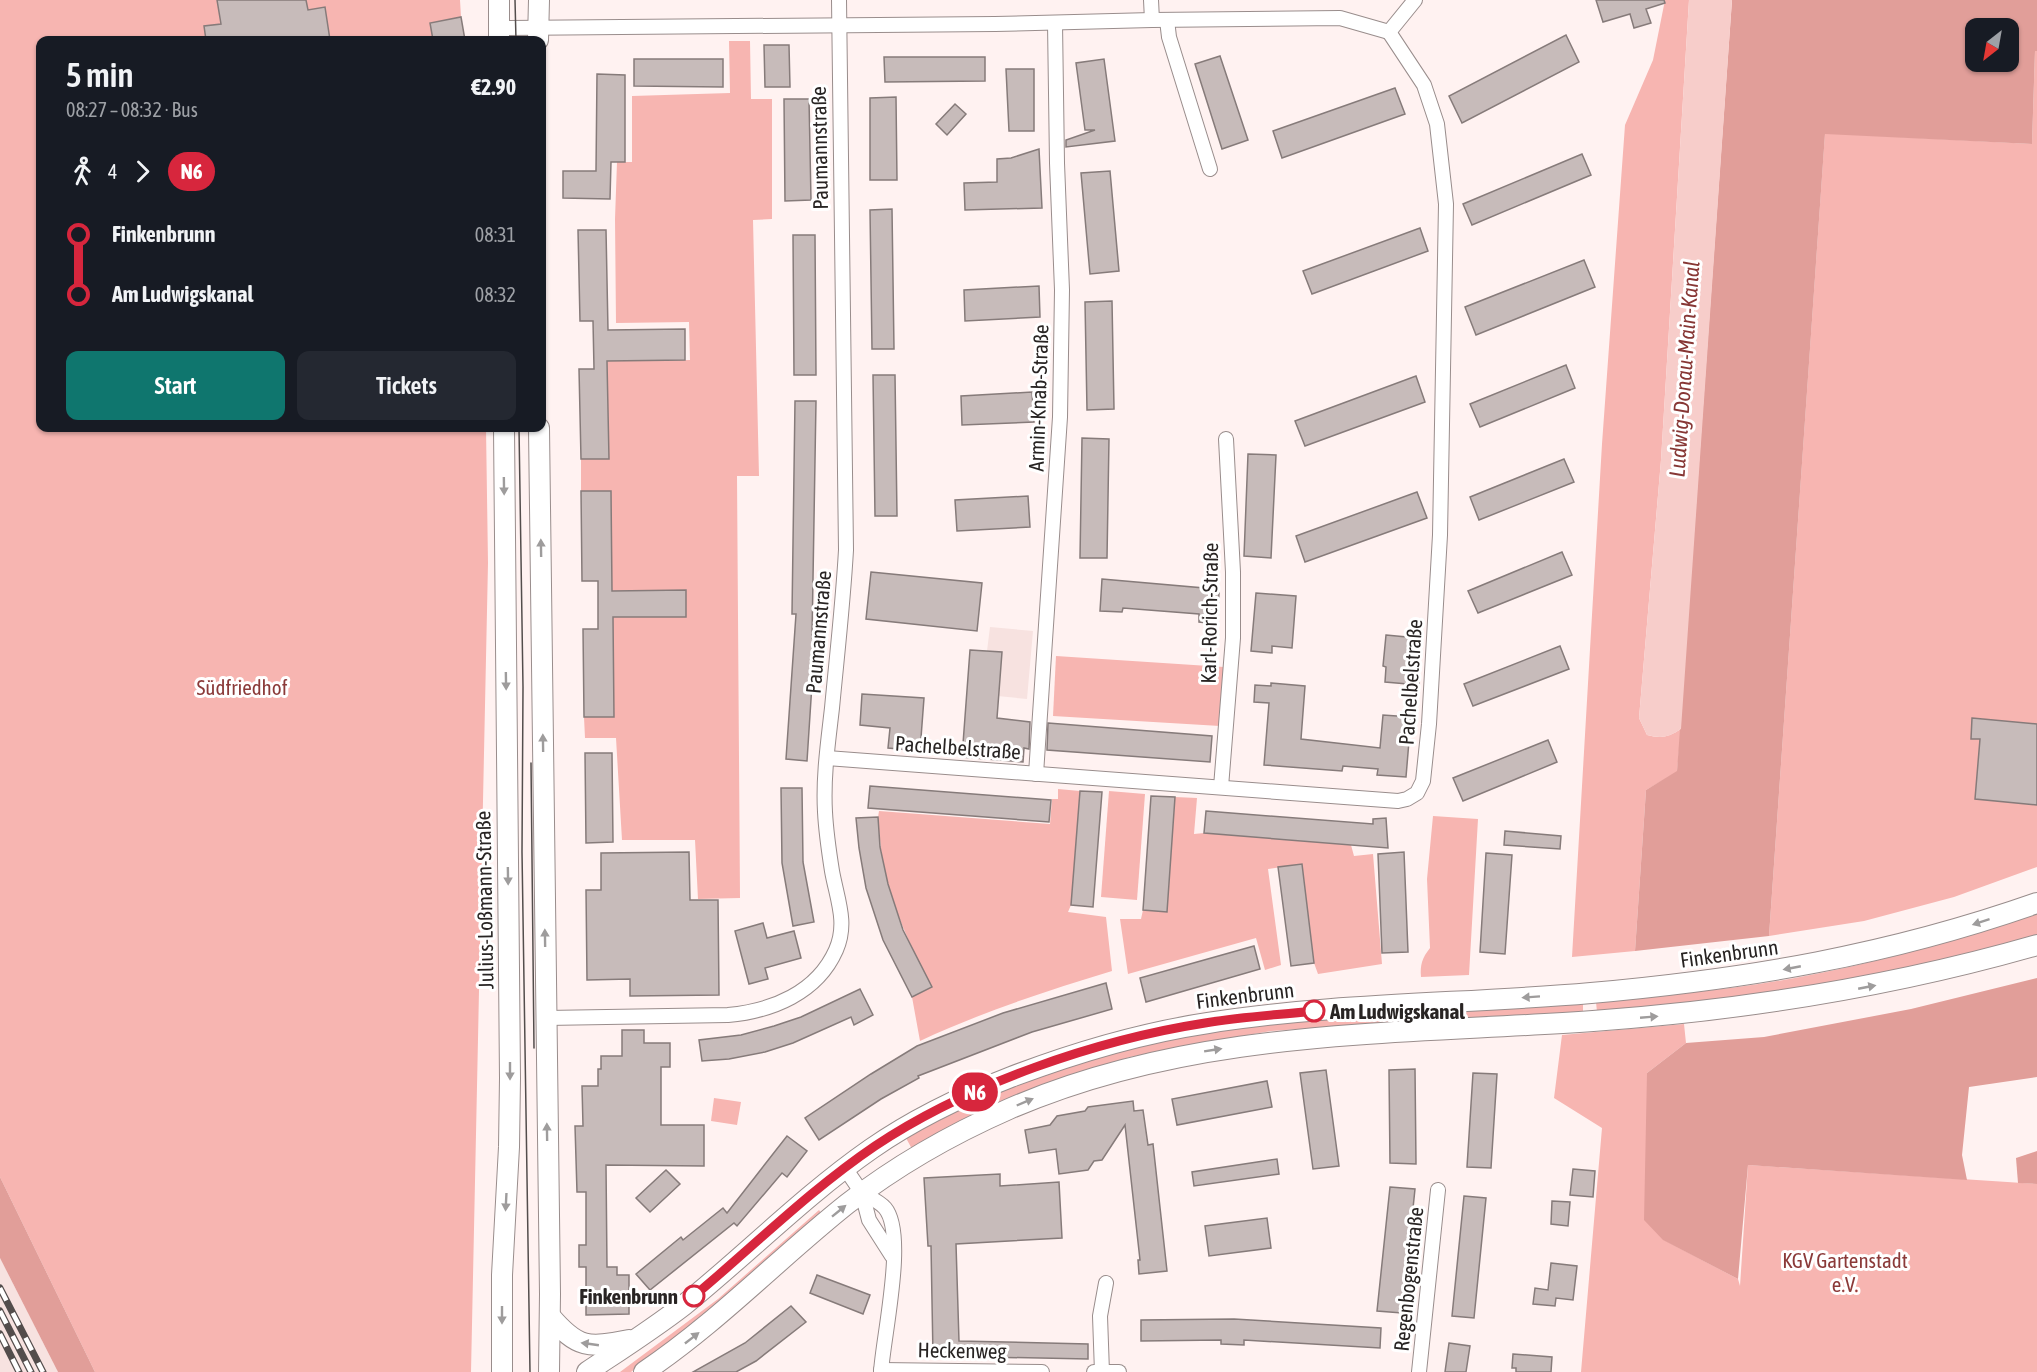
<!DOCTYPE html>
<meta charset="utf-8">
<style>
:root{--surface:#171b24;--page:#242831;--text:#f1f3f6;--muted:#9ea1a6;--accent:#0f766e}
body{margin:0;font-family:"Asap Condensed",sans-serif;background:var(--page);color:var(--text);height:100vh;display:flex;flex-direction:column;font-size:22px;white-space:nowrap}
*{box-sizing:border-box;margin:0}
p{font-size:20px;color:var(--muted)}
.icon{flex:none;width:33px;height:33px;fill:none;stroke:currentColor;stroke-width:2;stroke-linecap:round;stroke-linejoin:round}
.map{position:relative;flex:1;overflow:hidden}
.panel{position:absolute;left:36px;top:36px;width:510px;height:396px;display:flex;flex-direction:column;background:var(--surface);border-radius:12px;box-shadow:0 2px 4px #0004}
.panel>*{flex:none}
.badge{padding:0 12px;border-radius:20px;font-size:21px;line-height:39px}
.needle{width:39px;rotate:211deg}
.tools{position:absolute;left:1965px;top:18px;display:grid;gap:12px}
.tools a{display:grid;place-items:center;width:54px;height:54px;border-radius:12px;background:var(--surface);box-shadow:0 2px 4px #0004;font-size:30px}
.map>.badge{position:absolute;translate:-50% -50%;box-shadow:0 0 0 3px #fff}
.legs{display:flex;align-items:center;gap:9px;height:66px;padding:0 30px;font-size:20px}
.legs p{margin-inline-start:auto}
.overview{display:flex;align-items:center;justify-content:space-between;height:102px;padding:0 30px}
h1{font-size:33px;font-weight:600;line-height:45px}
.cta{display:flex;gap:12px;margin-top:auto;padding:12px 30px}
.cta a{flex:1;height:69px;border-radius:12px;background:var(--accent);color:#fff;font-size:24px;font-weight:600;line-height:69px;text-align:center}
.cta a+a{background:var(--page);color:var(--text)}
ul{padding:0 30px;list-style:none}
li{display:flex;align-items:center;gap:21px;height:60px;font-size:22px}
li i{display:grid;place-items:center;width:9px;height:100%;margin:0 8px;background:currentColor}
li i::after{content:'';width:15px;height:15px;margin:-8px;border:4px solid;border-radius:50%;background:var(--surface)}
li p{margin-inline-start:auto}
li:first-child i{background:linear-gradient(#0000 50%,currentColor 0)}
li:last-child i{background:linear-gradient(currentColor 50%,#0000 0)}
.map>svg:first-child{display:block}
</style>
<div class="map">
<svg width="2037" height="1372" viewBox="0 0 2037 1372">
<rect width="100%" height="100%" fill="#fff2f1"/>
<g fill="#f7e2e0">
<polygon points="990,627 1033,631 1027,699 967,693 970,649 987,651"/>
<polygon points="0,1258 58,1372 0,1372"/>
</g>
<g fill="#f7b5b1">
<polygon points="0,0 460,0 461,17 430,23 433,40 40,40 40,428 486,428 488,563 471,1372 95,1372 0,1177"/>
<path d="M1665,0H1689L1661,460L1639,718L1647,735C1661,739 1669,737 1681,729L1677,772L1646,790L1635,951L1572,957L1602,444L1625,125L1653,60Z"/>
<polygon points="729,41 750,41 751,99 772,99 772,219 753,220 759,476 737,476 740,898 698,899 695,840 622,840 616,738 585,738 584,717 613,717 613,617 686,617 612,591 610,491 581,491 581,459 609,458 607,361 690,360 689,322 616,323 615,219 617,162 632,162 632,96 730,93"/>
<polygon points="2035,51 2037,51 2037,867 1954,897 1864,921 1769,936 1825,133 2032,144"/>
<polygon points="1056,656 1224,667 1220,726 1053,716"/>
<path d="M1058,789L1080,791L1071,905L1068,912L1106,917L1112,971C1046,991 982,1012 920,1041L912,997L931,987C908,940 884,892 880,839C879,830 877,820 879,811L1050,824L1052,799H1058Z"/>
<polygon points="1109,791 1145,794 1137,900 1101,897"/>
<polygon points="1175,797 1197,798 1194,834 1204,833 1351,845 1354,856 1373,854 1382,964 1318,974 1314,963 1302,864 1268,869 1281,965 1265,970 1256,938 1128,974 1120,919 1141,919 1143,910 1167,911"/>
<path d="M1433,816L1478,819L1469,975L1421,977C1420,965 1422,958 1430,948L1427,879Z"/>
<path d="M2037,914V935L1900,971L1755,996L1597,1012L1596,1002C1662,996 1729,990 1795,978C1877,963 1958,940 2037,914Z"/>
<polygon points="1583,1003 1583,1012 1426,1021 1426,1014"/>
<path d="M1414,1014V1021L1271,1031L1196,1044L1130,1057L1064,1077L1027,1092L997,1104L912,1149L906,1138C997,1087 1097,1050 1201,1034C1271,1022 1342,1018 1414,1014Z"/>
<polygon points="1684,1024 1686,1043 1647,1073 1664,1240 1738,1279 1740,1286 1748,1165 2037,1184 2037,1372 1581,1372 1602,1128 1554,1098 1562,1035"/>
<polygon points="714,1098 741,1102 737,1125 711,1121"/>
<polygon points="819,1210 822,1214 704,1317 631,1372 620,1372 718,1299"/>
</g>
<g fill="#e19e99" fill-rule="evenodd">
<path d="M1732,0H2037V51H2035L2032,144L1825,134L1769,936L1635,951L1646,790L1677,771ZM1976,28H2008V62H1976Z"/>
<polygon points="2037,978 2037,1077 1969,1087 1962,1155 1967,1180 1748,1165 1738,1279 1663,1240 1644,1220 1647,1073 1686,1043 1764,1037 1911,1009"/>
<polygon points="2037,1151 2037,1184 2018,1183 2016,1158"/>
<polygon points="0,1177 95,1372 58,1372 0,1258"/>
</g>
<path fill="#f7cdca" d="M1689,0H1732L1681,729C1669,737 1662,739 1647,735L1639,718L1661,460Z"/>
<g fill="#c7bbba" stroke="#867b7a" stroke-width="1.5">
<polygon points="217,0 306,0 308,10 325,7 330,40 206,40 204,26 221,24"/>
<polygon points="1596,0 1664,0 1665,3 1646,9 1651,23 1634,28 1630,14 1603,22"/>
<polygon points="461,17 465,40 433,40 430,23"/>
<polygon points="1566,35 1579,62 1462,123 1449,96"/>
<polygon points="764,45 789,45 790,87 765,87"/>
<polygon points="1220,56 1248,140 1222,149 1195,64"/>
<polygon points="884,57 985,57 985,81 885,82"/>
<polygon points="634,59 723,59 723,87 634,86"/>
<polygon points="1104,59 1115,141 1066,147 1066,140 1095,130 1085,130 1076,63"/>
<polygon points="1006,69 1034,69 1034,131 1009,131"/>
<polygon points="597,74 625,75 625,162 611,162 610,199 563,198 563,171 596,171"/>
<polygon points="1395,88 1405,114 1282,158 1273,131"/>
<polygon points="896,97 897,180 870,180 870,98"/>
<polygon points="784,99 809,99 811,200 785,201"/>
<polygon points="955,104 966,114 947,135 936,124"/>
<polygon points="1039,149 1042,208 965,210 964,183 997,182 997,159 1011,158"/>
<polygon points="1582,154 1591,175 1472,225 1463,204"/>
<polygon points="1110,171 1119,271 1090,274 1081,173"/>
<polygon points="892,209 894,349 872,349 870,210"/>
<polygon points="1420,228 1428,251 1312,294 1303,271"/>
<polygon points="578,230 606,230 608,330 685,329 685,360 607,361 609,459 581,459 579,369 594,369 593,321 580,321"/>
<polygon points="793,235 815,235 816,375 794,375"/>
<polygon points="1584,260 1595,287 1476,335 1465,307"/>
<polygon points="1039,286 1040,317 965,321 964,290"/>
<polygon points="1112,301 1114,409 1087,410 1085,302"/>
<polygon points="1566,365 1575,388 1480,427 1470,404"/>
<polygon points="873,375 895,375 897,516 875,516"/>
<polygon points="1416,376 1425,402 1305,446 1295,421"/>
<polygon points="1032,392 1034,422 962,425 961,396"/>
<polygon points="795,401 816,401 812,638 815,638 807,761 786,759 796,614 792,614"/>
<polygon points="1082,438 1109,439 1107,558 1080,558"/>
<polygon points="1248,454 1276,455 1271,558 1244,556"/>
<polygon points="1564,459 1574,482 1479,520 1470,497"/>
<polygon points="581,491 611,491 612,591 686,590 686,617 613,617 614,717 584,717 583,629 598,629 598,581 582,581"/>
<polygon points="1417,492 1427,518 1305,562 1296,536"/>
<polygon points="1028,496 1030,527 957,531 955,500"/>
<polygon points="1562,552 1572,575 1478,613 1468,591"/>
<polygon points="871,572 982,583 977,631 866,619"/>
<polygon points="1102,579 1204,588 1203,591 1219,593 1217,624 1199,622 1199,614 1123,608 1122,612 1100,611"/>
<polygon points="1256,593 1296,596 1292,648 1272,646 1272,653 1251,651"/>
<polygon points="1386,635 1417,638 1414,671 1419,671 1419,685 1385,682 1386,667 1383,666"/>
<polygon points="1560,646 1569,669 1473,706 1464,684"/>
<polygon points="970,650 1002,652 997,718 1030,722 1029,749 1024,748 1023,762 962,757"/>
<polygon points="1271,683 1305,686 1301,739 1380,748 1383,715 1411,717 1406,777 1377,775 1378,769 1343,766 1342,771 1264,765 1269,703 1254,702 1255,685 1271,686"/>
<polygon points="862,694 924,698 920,751 888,748 890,728 860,725"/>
<polygon points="1972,718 2037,724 2037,805 1975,799 1980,739 1971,739"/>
<polygon points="1048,723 1212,736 1210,762 1047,750"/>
<polygon points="1548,740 1557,762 1463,801 1453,778"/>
<polygon points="585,753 612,753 613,842 586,843"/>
<polygon points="870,786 1051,800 1049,822 868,808"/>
<polygon points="781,788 802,788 803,862 814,922 793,926 782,863"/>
<polygon points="1080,791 1102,792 1093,907 1071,905"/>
<polygon points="1151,796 1175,797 1167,912 1143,910"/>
<polygon points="1206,811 1373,824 1373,819 1386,818 1388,848 1204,833"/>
<polygon points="878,817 880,847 888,884 903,930 932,987 912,997 883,940 866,888 859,848 856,818"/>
<polygon points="1505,831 1561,836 1560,849 1504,845"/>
<polygon points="689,852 690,900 718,900 719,995 630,996 630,979 587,980 586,890 601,890 601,853"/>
<polygon points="1404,852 1408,952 1382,953 1378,854"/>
<polygon points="1486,853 1512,855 1505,954 1480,952"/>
<polygon points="1302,864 1314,963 1291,966 1278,867"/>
<polygon points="763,923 767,938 794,931 801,958 765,968 768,979 749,984 735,931"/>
<polygon points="1254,946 1260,969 1146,1002 1140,978"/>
<polygon points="1106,983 1112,1009 1032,1032 918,1076 919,1078 881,1099 819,1140 805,1118 871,1074 917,1046 1003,1013"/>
<polygon points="860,989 873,1015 854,1025 851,1017 793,1043 765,1052 729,1059 702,1061 699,1040 741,1035 774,1026 801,1017"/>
<polygon points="622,1030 644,1030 644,1043 670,1043 670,1067 661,1067 661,1125 704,1125 704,1166 606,1165 607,1267 617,1267 617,1275 629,1275 629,1314 586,1315 586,1267 579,1267 579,1245 586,1245 586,1192 577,1192 575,1126 583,1126 582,1086 598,1086 598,1069 601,1069 601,1056 622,1056"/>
<polygon points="1415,1069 1416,1164 1390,1163 1389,1070"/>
<polygon points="1326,1070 1339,1166 1313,1169 1300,1073"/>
<polygon points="1473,1073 1497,1074 1491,1168 1467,1167"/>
<polygon points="1267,1081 1272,1107 1177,1125 1172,1099"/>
<polygon points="1133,1101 1134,1111 1143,1110 1148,1145 1153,1144 1167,1271 1139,1274 1138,1260 1140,1260 1125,1125 1102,1160 1094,1161 1088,1170 1059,1174 1056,1149 1029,1153 1025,1130 1050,1125 1057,1116 1085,1111 1088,1107"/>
<polygon points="787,1136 807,1151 787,1177 782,1173 737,1226 734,1223 650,1290 636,1274 681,1237 683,1240 723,1208 727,1213"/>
<polygon points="1277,1159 1279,1174 1194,1186 1192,1172"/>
<polygon points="1573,1169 1595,1171 1593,1197 1570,1195"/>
<polygon points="666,1170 680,1184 650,1212 636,1198"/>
<polygon points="1000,1174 1000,1186 1059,1182 1062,1238 956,1244 959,1341 1088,1344 1088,1359 933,1356 931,1246 928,1246 924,1178"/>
<polygon points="1390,1187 1415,1189 1402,1313 1377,1311"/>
<polygon points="1464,1196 1486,1198 1474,1318 1452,1316"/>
<polygon points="1552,1201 1570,1202 1568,1226 1551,1224"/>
<polygon points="1267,1218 1271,1248 1209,1256 1205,1226"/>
<polygon points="1551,1263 1577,1266 1573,1300 1556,1298 1555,1306 1533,1304 1535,1288 1548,1290"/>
<polygon points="817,1275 870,1295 863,1314 810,1293"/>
<polygon points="791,1306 806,1322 756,1361 736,1372 693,1372 745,1343"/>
<polygon points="1234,1319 1381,1328 1380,1348 1244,1340 1244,1345 1221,1344 1221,1340 1141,1341 1141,1320"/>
<polygon points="1449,1343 1470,1346 1466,1372 1445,1372"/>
<polygon points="1513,1354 1552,1357 1551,1372 1516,1372 1516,1368 1512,1368"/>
</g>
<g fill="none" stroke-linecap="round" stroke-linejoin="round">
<defs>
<g id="minor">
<polyline points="1151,0 1152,20"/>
<polyline points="1167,20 1169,37 1210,169"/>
<polyline points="499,28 995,24 1152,20 1340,18 1389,32"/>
<polyline points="1389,32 1415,0"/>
<polyline points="827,758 1398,801 1407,799 1417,793 1423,781 1429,724 1440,535 1446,204 1437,124 1424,85 1389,32"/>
<polyline points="1036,774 1060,417 1062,290 1057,163 1055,23"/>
<polyline points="1221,787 1233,638 1233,572 1226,439"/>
<path d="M546,1018L728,1015C772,1011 817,993 836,950C848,923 837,899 832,871C829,852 826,831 825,812C823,777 828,743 832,708C837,655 843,603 846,550L839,0"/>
<polyline points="845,1168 862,1193 869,1220 892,1256"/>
<path d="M862,1193C869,1197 880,1202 885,1208C907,1234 883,1337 881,1372"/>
<polyline points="881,1370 1042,1372"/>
<polyline points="1094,1372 1119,1372"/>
<polyline points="1102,1372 1100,1316 1106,1283"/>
<polyline points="1419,1372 1438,1190"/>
</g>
<g id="secondary">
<polyline points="499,40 499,0"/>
<polyline points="538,40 539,0"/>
<polyline points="539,428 550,1294 549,1372"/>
<path d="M550,1316C578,1349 588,1348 629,1340"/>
<polyline points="502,1372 502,1275 509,1147 510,1078 504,428"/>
<path d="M587,1372C620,1350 653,1329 684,1305C747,1254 805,1195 871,1149C914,1119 962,1096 1011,1077C1074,1053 1141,1033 1208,1023C1334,1003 1464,1004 1591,993C1748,979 1889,955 2037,903"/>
<path d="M644,1372C717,1323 778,1259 847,1204C896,1166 952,1134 1009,1109C1195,1028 1395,1035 1593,1021C1745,1010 1891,987 2037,945"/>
</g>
</defs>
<use href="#minor" stroke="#998d8c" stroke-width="16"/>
<use href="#secondary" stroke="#998d8c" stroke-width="22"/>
<use href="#minor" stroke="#fff" stroke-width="14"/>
<use href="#secondary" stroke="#fff" stroke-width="20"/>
<g stroke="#534d4c" stroke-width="1.5">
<polyline points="515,0 516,40"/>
<polyline points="519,428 523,687 522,852 530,1372"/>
<polyline points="531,763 534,1048"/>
</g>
<defs>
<g id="rail">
<polyline points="0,1288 43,1372"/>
<polyline points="0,1311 31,1372"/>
<polyline points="0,1334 19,1372"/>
</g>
</defs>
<use href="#rail" stroke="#534d4c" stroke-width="7"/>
<use href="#rail" stroke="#fff" stroke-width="4.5" stroke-dasharray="14" stroke-linecap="butt"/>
</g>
<defs><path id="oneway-solid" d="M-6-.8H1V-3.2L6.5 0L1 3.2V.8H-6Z" transform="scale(1.5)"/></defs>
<g fill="#9e9c9c">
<use href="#oneway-solid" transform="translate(504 486) rotate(89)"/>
<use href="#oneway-solid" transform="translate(541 548) rotate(-91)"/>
<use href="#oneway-solid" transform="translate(506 681) rotate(89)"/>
<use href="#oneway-solid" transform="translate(543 743) rotate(-91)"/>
<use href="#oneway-solid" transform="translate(508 876) rotate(89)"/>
<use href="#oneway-solid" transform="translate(1981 922) rotate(162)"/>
<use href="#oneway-solid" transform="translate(545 938) rotate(-91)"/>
<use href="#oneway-solid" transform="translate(1792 968) rotate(169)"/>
<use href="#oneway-solid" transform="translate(1867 987) rotate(-11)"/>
<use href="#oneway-solid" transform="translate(1531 997) rotate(176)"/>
<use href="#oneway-solid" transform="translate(1649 1017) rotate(-5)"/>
<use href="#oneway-solid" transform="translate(1213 1050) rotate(-9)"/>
<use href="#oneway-solid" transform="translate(510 1071) rotate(90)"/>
<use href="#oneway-solid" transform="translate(1025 1102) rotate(-23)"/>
<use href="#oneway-solid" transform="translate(547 1132) rotate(-91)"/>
<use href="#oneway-solid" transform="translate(506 1202) rotate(93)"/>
<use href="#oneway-solid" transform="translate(839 1211) rotate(-39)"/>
<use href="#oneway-solid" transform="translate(502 1315) rotate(90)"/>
<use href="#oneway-solid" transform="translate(692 1338) rotate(-38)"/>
<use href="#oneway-solid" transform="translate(590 1344) rotate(-172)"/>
</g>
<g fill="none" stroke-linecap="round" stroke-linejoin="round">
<defs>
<path id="line-1" d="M694,1296C754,1246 810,1190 875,1146C968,1084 1096,1040 1205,1023C1241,1017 1278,1015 1314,1011"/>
</defs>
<use href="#line-1" stroke="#fff" stroke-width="14"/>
<use href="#line-1" stroke="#d7263d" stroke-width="9"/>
</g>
<g fill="#fff" stroke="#d7263d" stroke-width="3">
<circle cx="1314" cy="1011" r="10"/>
<circle cx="694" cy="1296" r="10"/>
</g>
<g text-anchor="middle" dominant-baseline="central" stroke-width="6" stroke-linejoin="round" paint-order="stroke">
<g font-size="21" fill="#282423" stroke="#fff">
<text transform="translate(819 148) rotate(-91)">Paumannstraße</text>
<text transform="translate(1038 398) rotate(-88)">Armin-Knab-Straße</text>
<text transform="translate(1209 613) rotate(-89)">Karl-Rorich-Straße</text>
<text transform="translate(818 632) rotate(-85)">Paumannstraße</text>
<text transform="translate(1410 682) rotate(-86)">Pachelbelstraße</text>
<text transform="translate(958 747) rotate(4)">Pachelbelstraße</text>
<text transform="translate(484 900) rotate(-91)">Julius-Loßmann-Straße</text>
<text transform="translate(1729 953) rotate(-8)">Finkenbrunn</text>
<text transform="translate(1245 995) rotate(-7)">Finkenbrunn</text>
<text transform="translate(1408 1279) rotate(-84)">Regenbogenstraße</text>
<text transform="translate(962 1350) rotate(1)">Heckenweg</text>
</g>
<g font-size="21" fill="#8b3a39" stroke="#fff">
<text x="242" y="687">Südfriedhof</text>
<text x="1845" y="1260">KGV Gartenstadt<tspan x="1845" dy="24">e.V.</tspan></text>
</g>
<g font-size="21" font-weight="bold" fill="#282423" stroke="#fff" text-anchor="start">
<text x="1330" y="1011">Am Ludwigskanal</text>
<text x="678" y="1296" text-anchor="end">Finkenbrunn</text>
</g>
<g font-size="22" font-style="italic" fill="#873735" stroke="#fff">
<text transform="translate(1684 369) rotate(-86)">Ludwig-Donau-Main-Kanal</text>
</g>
</g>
</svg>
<div class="tools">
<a><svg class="needle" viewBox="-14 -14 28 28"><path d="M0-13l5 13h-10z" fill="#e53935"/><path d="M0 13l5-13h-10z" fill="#9ea1a6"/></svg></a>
</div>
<b class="badge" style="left:975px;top:1092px;background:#d7263d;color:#fff">N6</b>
<section class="panel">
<div class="overview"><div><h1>5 min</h1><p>08:27 – 08:32 · Bus</p></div><b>€2.90</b></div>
<div class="legs"><svg class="icon" aria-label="walk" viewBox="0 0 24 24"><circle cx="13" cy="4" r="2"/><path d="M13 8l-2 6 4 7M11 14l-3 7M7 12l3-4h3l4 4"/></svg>4<svg class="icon" aria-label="forward" viewBox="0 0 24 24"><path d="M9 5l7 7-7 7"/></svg><b class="badge" style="background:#d7263d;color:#fff">N6</b></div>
<ul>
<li><i style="color:#d7263d"></i><b>Finkenbrunn</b><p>08:31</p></li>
<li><i style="color:#d7263d"></i><b>Am Ludwigskanal</b><p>08:32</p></li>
</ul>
<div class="cta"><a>Start</a><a>Tickets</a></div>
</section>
</div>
